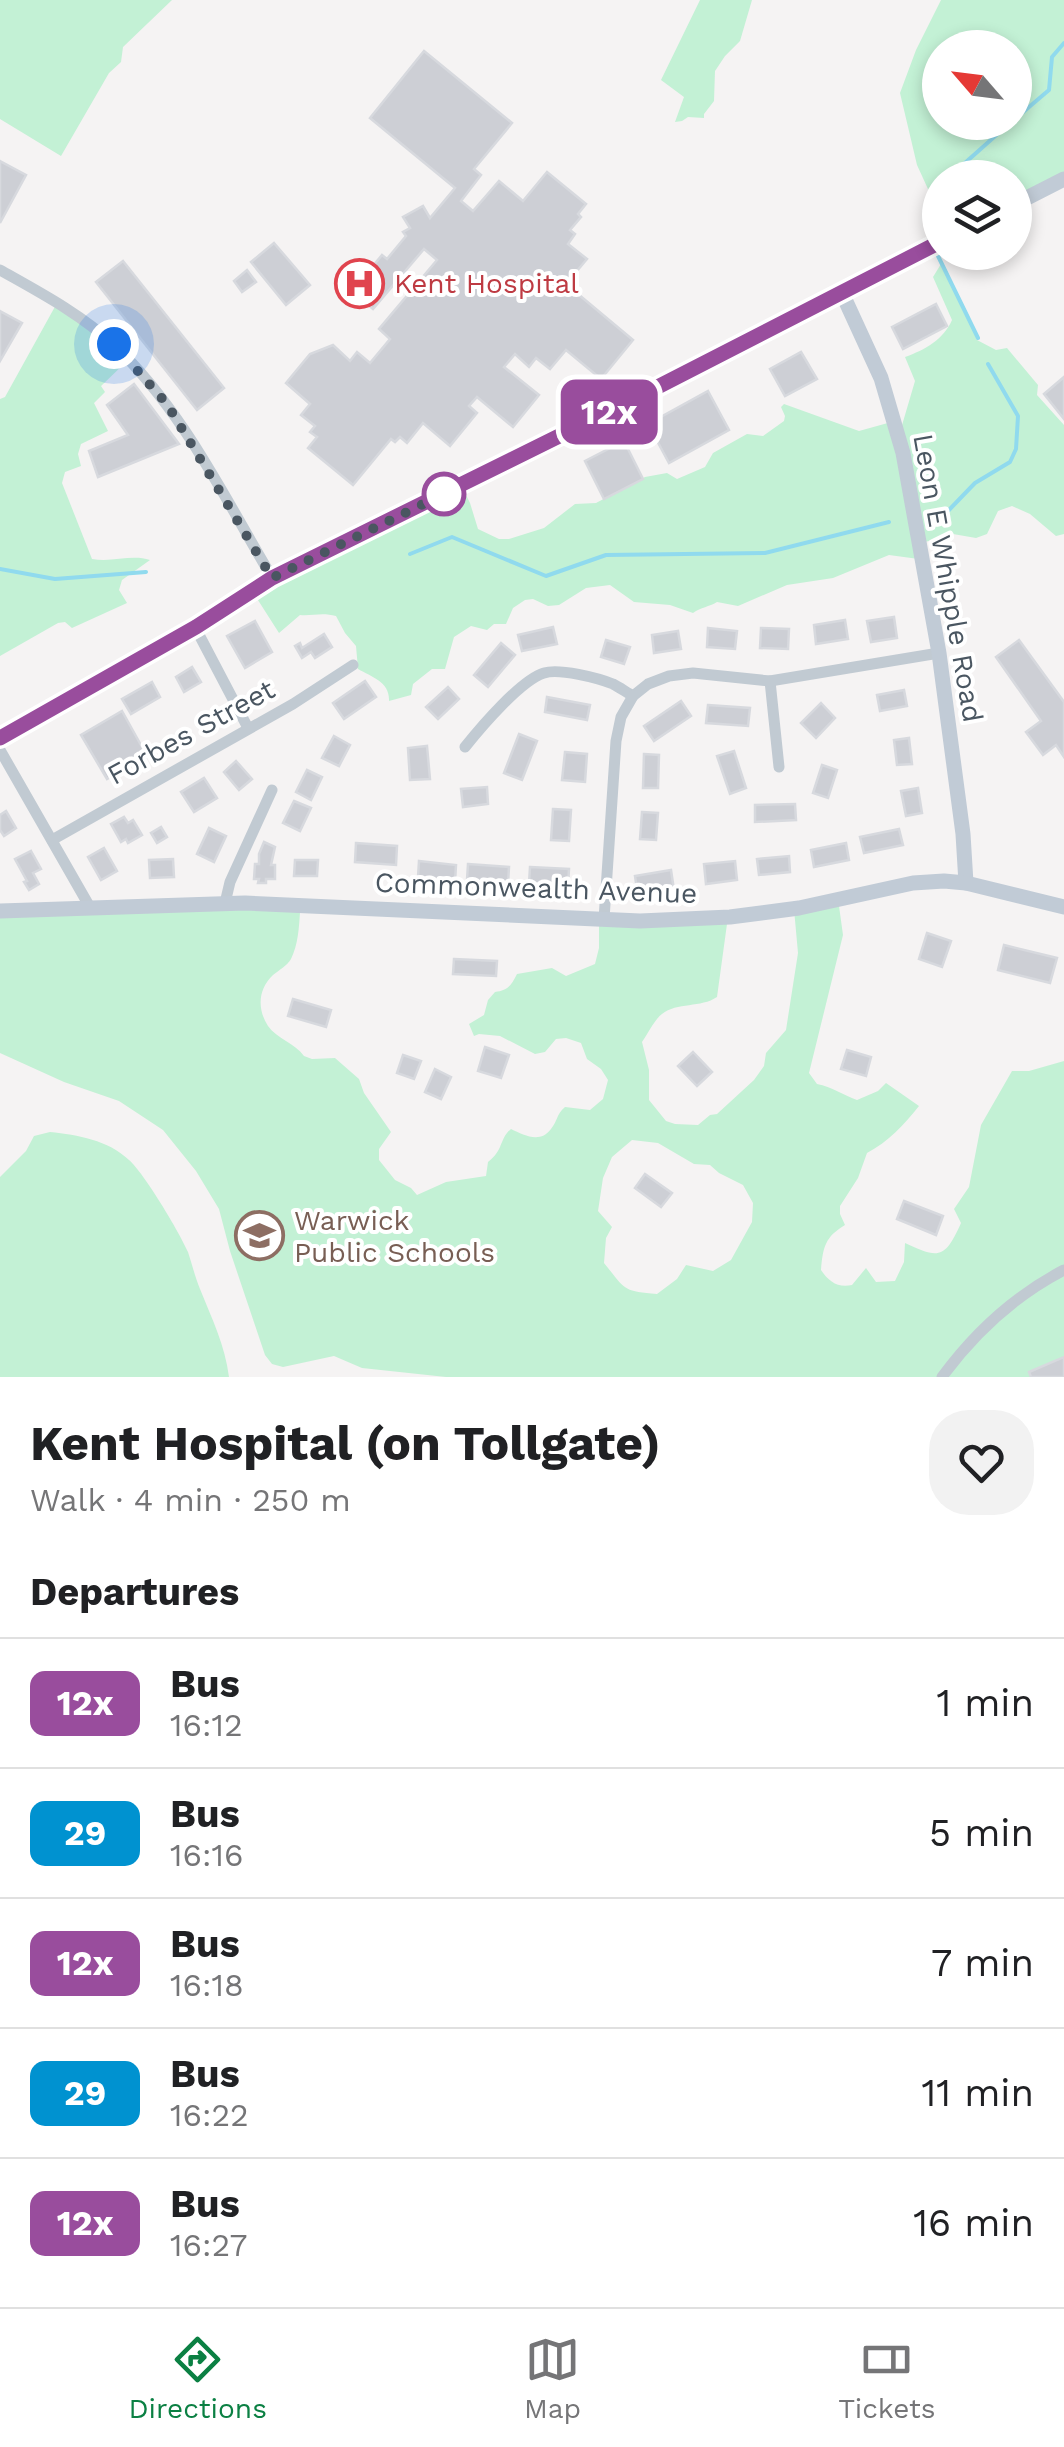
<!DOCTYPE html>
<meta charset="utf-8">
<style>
:root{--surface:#fff;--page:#f2f2f2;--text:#202124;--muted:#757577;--line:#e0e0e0;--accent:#0b8043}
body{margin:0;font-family:"Work Sans",sans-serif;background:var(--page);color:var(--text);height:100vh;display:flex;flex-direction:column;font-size:38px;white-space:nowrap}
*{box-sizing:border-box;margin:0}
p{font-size:32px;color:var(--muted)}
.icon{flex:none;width:55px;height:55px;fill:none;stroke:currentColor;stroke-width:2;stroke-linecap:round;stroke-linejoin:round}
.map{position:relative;height:1377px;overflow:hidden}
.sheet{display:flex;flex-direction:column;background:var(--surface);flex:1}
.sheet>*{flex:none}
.badge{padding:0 20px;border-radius:15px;font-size:35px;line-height:65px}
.needle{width:65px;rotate:298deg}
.tools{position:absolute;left:922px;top:30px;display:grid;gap:20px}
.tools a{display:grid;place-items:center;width:110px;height:110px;border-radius:50%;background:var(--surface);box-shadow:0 5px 15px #0003;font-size:50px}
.you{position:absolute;width:50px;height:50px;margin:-25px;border:8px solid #fff;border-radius:50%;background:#1a73e8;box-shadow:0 0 0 15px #1a73e833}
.map>.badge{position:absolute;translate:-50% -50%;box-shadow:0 0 0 5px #fff}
h2{padding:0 30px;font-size:38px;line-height:90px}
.round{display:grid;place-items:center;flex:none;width:105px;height:105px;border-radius:40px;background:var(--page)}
.headline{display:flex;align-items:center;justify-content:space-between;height:170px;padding:0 30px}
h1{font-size:48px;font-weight:700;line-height:75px}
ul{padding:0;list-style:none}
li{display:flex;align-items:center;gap:30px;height:130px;padding:0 30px;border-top:2px solid var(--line)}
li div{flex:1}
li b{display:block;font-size:38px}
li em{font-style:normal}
li .badge{min-width:110px;font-weight:700;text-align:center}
.dock{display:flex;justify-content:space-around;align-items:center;height:140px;border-top:2px solid var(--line);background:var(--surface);font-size:28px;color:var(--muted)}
.dock a{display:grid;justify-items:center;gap:5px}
.dock .active{color:var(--accent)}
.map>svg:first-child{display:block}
</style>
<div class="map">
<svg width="1064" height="1377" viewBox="0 0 1064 1377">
<rect width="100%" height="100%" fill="#f5f3f3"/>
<g fill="#c3f1d5" fill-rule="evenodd">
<polygon points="0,0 172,0 123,47 121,62 109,73 61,156 0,119"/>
<polygon points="700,0 752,0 740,41 725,56 715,71 714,101 704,114 704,118 688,117 682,121 675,122 684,97 661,80"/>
<path d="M941,0H1064V177L1015,202V178H940V229L928,189L917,165L900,93L916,50ZM940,48H1015V122H940Z"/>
<path d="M941,264L961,301L977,340L996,350L1007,348L1038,385L1037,395L1064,425V534L1056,536L1030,514L1012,506L998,511L987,534L976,538L953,534L925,542L926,560L889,555L833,578L787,585L738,606L717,602C709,607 701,607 693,613L670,605L634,602L610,585L586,588L559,605L548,606L533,599L525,600L513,608L506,624H494L487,630L471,626L454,637L445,669H432L413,684L411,695L389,701C390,682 372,677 358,669L356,646L345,633L336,616C322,612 313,616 300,615L279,633L256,597L463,489L470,503L478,529L499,539H509L544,528L575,504L596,503L645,477L667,473L677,479L705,467L713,453L747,434L763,436L784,421L785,416L781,407L784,404L859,431L895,421L900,432L915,381L905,357C925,350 944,339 952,320L933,277Z"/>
<path d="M57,303L126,362L101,386L105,392L94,403L108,431L81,444L78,454L81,466L65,472L62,483L92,559C112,563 131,554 150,560L122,580L119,590L127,603L72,628L65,622L58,623L0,656V399L5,397Z"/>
<path d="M228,902L300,912C299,928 298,945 291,959C287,966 279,970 273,975C258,989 257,1009 268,1026C277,1039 295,1043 304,1056L312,1059L335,1058L359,1079L364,1093L391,1132L379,1149V1160L395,1180L411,1188L417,1195L446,1182L486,1176L488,1162C504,1150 499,1139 511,1129C524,1135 540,1144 551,1129C558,1120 556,1115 565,1107L590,1110L603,1099L608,1080L601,1069L587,1059L581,1043L566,1038L556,1039L545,1052L535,1054L500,1036L479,1034L474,1036L469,1024L484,1015L488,1000L495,992C507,991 511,986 517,974L552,968L566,976L595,964L599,948V919L727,924L717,997C701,1008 677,1002 662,1014C654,1020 648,1034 642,1042L649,1070V1100L666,1121L675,1124L698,1125L710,1115L717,1114L754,1080L764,1066L766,1053L786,1030L798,953L794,909L839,906L843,935L809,1073L817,1084C832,1087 843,1095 857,1100L878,1091L886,1083L919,1106C904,1125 888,1142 867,1153L858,1178L840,1206V1214L845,1225C825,1237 823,1247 821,1270C829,1282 838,1288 852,1285L866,1268L876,1282L895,1281L904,1262L905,1243C939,1259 945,1259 961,1223L954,1209L969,1187L981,1125L1012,1071H1029L1064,1061V1377H446L362,1368L334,1356L283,1367L272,1364L265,1355L230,1251L219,1209L196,1171L163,1130L119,1101L64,1082L0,1053V910ZM632,1140L658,1143L694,1164L710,1165L719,1173L743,1185L753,1203L752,1222L731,1260L713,1271L686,1265L677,1279L657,1294C622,1291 626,1290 604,1263L606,1238L612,1227L598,1211L603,1178L612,1157Z"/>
<path d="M50,1132C78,1135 108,1140 129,1160C144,1173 180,1233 188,1252C192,1264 195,1277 200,1289C212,1319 225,1345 229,1377H0V1177L26,1151L34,1136Z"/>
</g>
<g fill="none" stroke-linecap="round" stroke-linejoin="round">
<g stroke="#90daee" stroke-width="4">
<polyline points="1015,119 1049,90 1052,57 1064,43"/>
<polyline points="948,178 1011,122"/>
<polyline points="930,227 940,197"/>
<polyline points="938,256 978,338"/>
<polyline points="936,513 949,510 975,483 1010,462 1016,449 1018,416 988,364"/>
<polyline points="410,554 452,537 546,576 606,555 765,553 889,522"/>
<polyline points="0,569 55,579 146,572"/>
</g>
</g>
<g fill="#cdcfd5" stroke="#d7d9de" stroke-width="2.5">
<polygon points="424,51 512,123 474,169 481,175 461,201 473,211 499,181 523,201 547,172 586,204 578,214 581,217 570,230 575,234 568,244 587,259 566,284 633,340 601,379 566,350 550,369 536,358 529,367 515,354 504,367 539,395 513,427 477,397 469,406 477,413 450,446 423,423 407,443 400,437 395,442 391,439 353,485 308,448 317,437 310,432 315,426 301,415 310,404 286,383 310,354 333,345 350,361 357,352 370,363 390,339 379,329 437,260 424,249 373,309 352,291 382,255 387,259 406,236 403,232 410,228 403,217 423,206 430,218 455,188 370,118"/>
<polygon points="0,161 26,175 0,223"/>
<polygon points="274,243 310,285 286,305 251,262"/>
<polygon points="123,261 224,388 197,410 96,282"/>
<polygon points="247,270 256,282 242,292 234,281"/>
<polygon points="936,304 947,326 903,349 892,327"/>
<polygon points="0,311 22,323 0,361"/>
<polygon points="801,352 817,379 785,396 770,369"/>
<polygon points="1064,377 1064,419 1044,394"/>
<polygon points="134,384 179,444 98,477 89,451 128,435 107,405"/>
<polygon points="708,391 729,430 669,463 648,424"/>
<polygon points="624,441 643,479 604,499 585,461"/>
<polygon points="894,617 897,638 871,642 867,621"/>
<polygon points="845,620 848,639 816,644 814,625"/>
<polygon points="255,621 272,652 245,668 227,636"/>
<polygon points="553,627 557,644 522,651 518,635"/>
<polygon points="708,628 737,631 735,649 707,647"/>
<polygon points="761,628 789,629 788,649 760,648"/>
<polygon points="678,631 681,649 654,653 652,635"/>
<polygon points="324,634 332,647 315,658 311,652 302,658 295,646 300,643 302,648"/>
<polygon points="606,640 630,647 624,664 601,657"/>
<polygon points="1019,640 1064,702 1064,757 1056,745 1043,755 1026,732 1041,721 996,657"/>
<polygon points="501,643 515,655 488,687 474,675"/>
<polygon points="192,667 201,682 184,692 176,677"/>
<polygon points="365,681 376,697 344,719 333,703"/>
<polygon points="152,682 160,697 131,714 122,699"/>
<polygon points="448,687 459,699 438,719 426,707"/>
<polygon points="904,690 907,706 880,711 877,695"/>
<polygon points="547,697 590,705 587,720 545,712"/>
<polygon points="681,701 691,716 654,741 644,726"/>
<polygon points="821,703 835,718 816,738 801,723"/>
<polygon points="708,705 750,708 748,726 706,723"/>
<polygon points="122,711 147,756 107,779 81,735"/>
<polygon points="519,734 537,741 522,780 504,773"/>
<polygon points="334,736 350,745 339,766 322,758"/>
<polygon points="909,738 912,764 897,765 894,740"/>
<polygon points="427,746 430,779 410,780 408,748"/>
<polygon points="734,751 746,788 730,794 717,756"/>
<polygon points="565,752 587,754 585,782 562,780"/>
<polygon points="644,754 659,755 658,788 643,788"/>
<polygon points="236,761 252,779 239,790 224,772"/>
<polygon points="822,765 837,770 828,798 813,793"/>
<polygon points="307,770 322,777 311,800 296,792"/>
<polygon points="204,778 217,798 194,812 181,792"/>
<polygon points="487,787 488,804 463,807 461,789"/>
<polygon points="918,788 922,813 906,816 901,791"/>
<polygon points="294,801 311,808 300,831 283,823"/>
<polygon points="795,804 796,820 755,822 755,805"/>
<polygon points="553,809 571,810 569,841 551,840"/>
<polygon points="6,811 16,828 4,836 0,830 0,815"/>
<polygon points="642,812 658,813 656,840 640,839"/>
<polygon points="124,817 128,823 133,820 142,835 128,843 126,839 121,842 111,824"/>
<polygon points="161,827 167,837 157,843 151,833"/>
<polygon points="209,828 226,836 214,862 197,854"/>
<polygon points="899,829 903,845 864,853 860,837"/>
<polygon points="264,842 275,847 271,865 275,865 275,879 266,879 266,883 258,883 259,879 254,879 255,864 259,864 259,854"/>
<polygon points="356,843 397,846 396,865 355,862"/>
<polygon points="846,843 849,860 814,867 811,850"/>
<polygon points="104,848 117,871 101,880 88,857"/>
<polygon points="31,851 41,869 33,873 39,884 29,890 24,882 27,881 15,859"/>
<polygon points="789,856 790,872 759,875 757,859"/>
<polygon points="173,859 174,877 150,878 149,860"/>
<polygon points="295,860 318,860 317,876 294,876"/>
<polygon points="419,861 456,865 455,882 418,878"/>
<polygon points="735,861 737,880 706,884 704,864"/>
<polygon points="468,864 509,867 508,884 467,880"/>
<polygon points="530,867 569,869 568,886 529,884"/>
<polygon points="671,870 674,890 638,896 635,876"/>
<polygon points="927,933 951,941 942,967 919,959"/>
<polygon points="1004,945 1057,958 1050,983 998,970"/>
<polygon points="454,959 497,961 496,976 453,974"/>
<polygon points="293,999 331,1010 326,1027 288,1016"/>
<polygon points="485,1047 509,1055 501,1078 478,1071"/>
<polygon points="847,1050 871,1057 866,1076 841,1069"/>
<polygon points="693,1052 712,1072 697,1086 678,1066"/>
<polygon points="403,1055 421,1061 414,1079 397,1073"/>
<polygon points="435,1069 451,1077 441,1099 425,1092"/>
<polygon points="645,1174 672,1193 661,1207 635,1188"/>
<polygon points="904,1201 943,1216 936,1235 897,1219"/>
<polygon points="1064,1357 1064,1377 1031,1377 1029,1372"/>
</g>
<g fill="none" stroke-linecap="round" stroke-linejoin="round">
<g stroke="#c1cad2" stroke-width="11">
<path d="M0,270C39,292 81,314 114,345C183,410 225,499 273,579"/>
<polyline points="195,627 248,728"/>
<polyline points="770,681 779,767"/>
<path d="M465,747C481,727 521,680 544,673C559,668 598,678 613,684C619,687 626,692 633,696"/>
<polyline points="0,750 91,909"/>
<polyline points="52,840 293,704 353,665"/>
<polyline points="225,903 230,882 272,790"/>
<polyline points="604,919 616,741 621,717 633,696 648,684 669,676 693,673 770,681 939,653"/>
<path d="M942,1377C975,1332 1014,1296 1064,1270"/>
</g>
<g stroke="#c1cbd6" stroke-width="15">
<polyline points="1015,204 1064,179"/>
<polyline points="842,293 881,378 903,453 939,653 963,834 966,883"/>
<polyline points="0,738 195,627 273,579 638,397 940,242"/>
<polyline points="0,911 245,903 640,921 730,917 799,908 913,883 944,881 966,883 1064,907"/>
</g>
</g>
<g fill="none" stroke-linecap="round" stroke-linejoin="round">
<defs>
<polyline id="line" points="0,738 196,627 272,578 638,397 940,242"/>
</defs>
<use href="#line" stroke="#fff" stroke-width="22"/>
<use href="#line" stroke="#994d9d" stroke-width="15"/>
<polyline stroke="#4a5661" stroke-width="10" stroke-dasharray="0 18" points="114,344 167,404 272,578 444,494"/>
</g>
<defs>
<symbol id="hospital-ring" viewBox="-11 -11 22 22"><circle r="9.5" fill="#fff" stroke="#e0444e" stroke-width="1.5"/><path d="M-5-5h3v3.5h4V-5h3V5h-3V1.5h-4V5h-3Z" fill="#e0444e"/></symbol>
<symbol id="school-ring" viewBox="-11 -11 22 22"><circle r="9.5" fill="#fff" stroke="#8d6e63" stroke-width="1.5"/><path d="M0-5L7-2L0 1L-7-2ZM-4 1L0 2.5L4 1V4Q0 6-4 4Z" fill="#8d6e63"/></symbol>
</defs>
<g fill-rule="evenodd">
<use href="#hospital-ring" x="332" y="256" width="55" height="55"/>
<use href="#school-ring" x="232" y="1208" width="55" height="55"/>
</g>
<circle fill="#fff" stroke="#994d9d" stroke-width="5" cx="444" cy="494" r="20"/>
<g text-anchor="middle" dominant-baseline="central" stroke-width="8" stroke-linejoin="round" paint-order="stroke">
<g font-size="28" fill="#be3a42" stroke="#fff" text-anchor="start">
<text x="394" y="283">Kent Hospital</text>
</g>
<g font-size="28" fill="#4a5661" stroke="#fff">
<text transform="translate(948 578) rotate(80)">Leon E Whipple Road</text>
<text transform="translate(191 732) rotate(-29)">Forbes Street</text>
<text transform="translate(536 888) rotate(2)">Commonwealth Avenue</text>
</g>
<g font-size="28" fill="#785e54" stroke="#fff" text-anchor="start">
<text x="294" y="1220">Warwick<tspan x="294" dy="32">Public Schools</tspan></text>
</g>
</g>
</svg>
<div class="tools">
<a><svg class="needle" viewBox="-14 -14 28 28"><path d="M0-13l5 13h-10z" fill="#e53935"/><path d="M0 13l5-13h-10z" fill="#757577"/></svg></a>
<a><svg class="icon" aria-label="layers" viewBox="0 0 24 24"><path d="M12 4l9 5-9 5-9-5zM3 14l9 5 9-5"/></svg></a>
</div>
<div class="you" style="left:114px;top:344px"></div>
<b class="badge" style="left:609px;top:412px;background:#994d9d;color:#fff">12x</b>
</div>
<section class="sheet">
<div class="headline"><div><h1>Kent Hospital (on Tollgate)</h1><p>Walk · 4 min · 250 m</p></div><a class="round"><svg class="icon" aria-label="heart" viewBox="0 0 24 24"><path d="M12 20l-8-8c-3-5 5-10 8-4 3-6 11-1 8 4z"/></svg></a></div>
<h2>Departures</h2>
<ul>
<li><span class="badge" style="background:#994d9d;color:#fff">12x</span><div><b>Bus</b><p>16:12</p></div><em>1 min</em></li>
<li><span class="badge" style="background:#0092d0;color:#fff">29</span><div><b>Bus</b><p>16:16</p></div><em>5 min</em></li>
<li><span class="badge" style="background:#994d9d;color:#fff">12x</span><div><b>Bus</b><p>16:18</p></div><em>7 min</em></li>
<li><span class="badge" style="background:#0092d0;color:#fff">29</span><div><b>Bus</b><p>16:22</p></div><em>11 min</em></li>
<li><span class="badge" style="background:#994d9d;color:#fff">12x</span><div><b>Bus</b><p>16:27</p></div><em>16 min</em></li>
</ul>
</section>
<nav class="dock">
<a class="active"><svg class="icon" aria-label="directions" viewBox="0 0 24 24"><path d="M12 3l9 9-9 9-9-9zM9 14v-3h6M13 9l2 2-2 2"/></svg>Directions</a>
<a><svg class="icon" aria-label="map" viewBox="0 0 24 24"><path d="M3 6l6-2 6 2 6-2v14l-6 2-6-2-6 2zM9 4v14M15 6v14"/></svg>Map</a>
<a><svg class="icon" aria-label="tickets" viewBox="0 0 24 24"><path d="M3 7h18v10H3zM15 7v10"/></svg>Tickets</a>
</nav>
